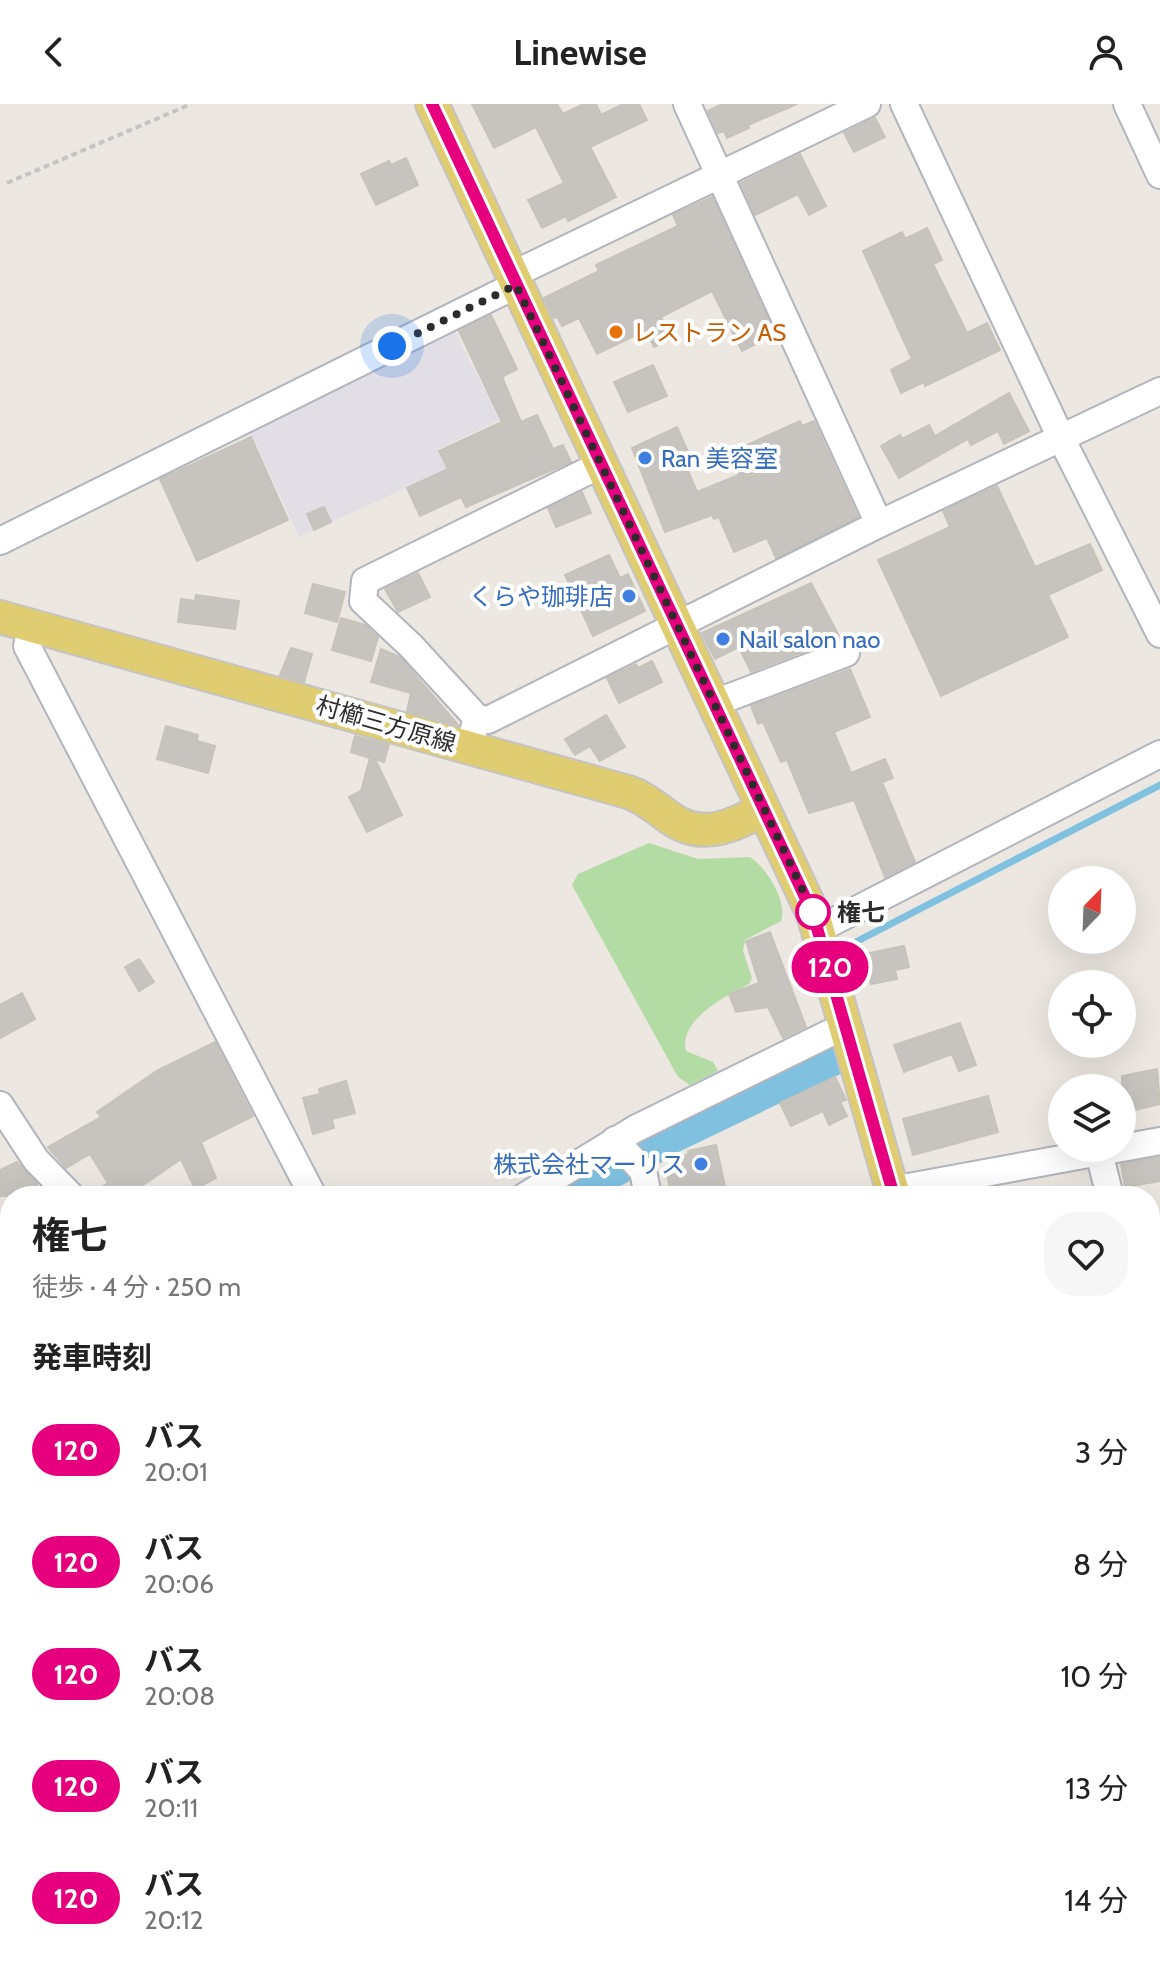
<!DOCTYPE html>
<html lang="ja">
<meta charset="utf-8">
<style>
:root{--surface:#fff;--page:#f6f6f6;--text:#222;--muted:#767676}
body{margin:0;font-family:Cabin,"Noto Sans JP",sans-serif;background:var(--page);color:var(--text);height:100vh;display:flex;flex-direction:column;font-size:30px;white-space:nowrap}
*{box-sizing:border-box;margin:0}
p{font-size:26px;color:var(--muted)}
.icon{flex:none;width:44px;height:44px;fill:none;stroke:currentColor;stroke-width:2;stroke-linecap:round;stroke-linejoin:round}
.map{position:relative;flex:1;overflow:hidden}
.panel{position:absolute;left:0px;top:1082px;width:1160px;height:786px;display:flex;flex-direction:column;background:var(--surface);border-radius:32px 32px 0 0;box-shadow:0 8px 32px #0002}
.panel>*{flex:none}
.badge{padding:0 16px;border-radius:26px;font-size:28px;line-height:52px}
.needle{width:52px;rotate:23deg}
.buttons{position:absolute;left:1048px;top:762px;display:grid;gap:16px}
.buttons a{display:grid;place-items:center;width:88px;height:88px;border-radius:50%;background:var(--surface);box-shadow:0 8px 32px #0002;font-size:40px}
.you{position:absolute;width:40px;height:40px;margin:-20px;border:6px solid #fff;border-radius:50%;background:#1a73e8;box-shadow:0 0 0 12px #1a73e833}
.map>.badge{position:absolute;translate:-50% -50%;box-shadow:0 0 0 4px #fff}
h2{padding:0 32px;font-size:30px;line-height:72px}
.round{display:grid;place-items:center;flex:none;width:84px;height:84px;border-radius:32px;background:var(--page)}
.summary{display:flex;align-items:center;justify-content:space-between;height:136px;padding:0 32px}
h1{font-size:38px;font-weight:700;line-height:60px}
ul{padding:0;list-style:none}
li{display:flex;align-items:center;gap:24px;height:112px;padding:0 32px}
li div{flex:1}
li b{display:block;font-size:30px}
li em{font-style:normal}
li .badge{min-width:88px;font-weight:700;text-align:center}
header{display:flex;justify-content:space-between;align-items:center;height:104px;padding:0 32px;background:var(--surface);font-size:36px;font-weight:700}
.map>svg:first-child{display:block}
</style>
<header><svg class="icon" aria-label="back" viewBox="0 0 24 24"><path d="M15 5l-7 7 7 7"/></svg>Linewise<svg class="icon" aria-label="person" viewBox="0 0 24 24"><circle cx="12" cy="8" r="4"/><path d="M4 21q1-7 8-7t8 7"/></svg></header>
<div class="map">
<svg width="1160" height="1867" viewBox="0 0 1160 1867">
<rect width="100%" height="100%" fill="#ece7e0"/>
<g fill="#e1dfe5">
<polygon points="452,222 500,316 438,345 447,365 299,433 248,323"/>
<polygon points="1160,1772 1160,1867 1117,1867 1114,1858 1150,1858 1150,1774"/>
<polygon points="272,1858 278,1867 127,1867 120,1859"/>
</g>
<path fill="#b3dba4" d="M649,739L698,755L750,753C766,763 788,798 781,817L745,836L743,847L752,874L749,880C728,891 678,915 686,947L713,958L718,967L690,981L678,973L572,781L578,770Z"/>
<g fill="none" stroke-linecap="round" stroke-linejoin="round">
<polyline stroke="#80c1e0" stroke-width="7" points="848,842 1160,681"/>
<g stroke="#80c1e0" stroke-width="40">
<polyline points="564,1092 672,1029 836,950"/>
<polyline points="0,1417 10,1414"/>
</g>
</g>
<g fill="#c7c4bf" stroke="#c7c3ba" stroke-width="2">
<polygon points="472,0 557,0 563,10 584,0 596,0 601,11 623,0 639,0 647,16 590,43 616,93 568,117 566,112 542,124 528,96 564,79 536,23 494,44"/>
<polygon points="722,0 797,0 748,21 749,24 727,34 724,27 718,29 708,7"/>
<polygon points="875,14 885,33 854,48 844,29"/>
<polygon points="800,50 826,102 809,111 798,90 755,111 741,79"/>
<polygon points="406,54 418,81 376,101 361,70 389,57 391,61"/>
<polygon points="712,93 773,226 766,229 768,234 742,247 712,187 661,213 671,235 654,243 646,226 597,250 579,214 562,222 557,213 554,214 544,194 599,167 596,161 678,122 673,111"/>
<polygon points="927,124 942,156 933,160 967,229 987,219 1000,246 925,282 924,278 901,289 891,266 912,255 863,147 902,128 905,135"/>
<polygon points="491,211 517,265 502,273 521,318 537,311 553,345 563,341 571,358 466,403 461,393 420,412 407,384 448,365 439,347 502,318 459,227"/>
<polygon points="653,261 667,292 628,308 614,278"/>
<polygon points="1009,289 1029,327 1004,340 998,327 971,341 968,335 899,374 881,342 900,331 902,335 929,321 935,332"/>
<polygon points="800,317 802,322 814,317 858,413 776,454 767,434 734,448 719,413 714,415 712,411 665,428 632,344 677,323 689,350 682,353 697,388 739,371 729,349"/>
<polygon points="251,333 288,416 197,457 160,375"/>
<polygon points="997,382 1035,463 1090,440 1102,466 1048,491 1068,533 941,592 878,456 950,423 943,407"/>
<polygon points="582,388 591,409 556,423 548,404"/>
<polygon points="324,403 331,418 314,426 307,410"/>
<polygon points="609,451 620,474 628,470 645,507 593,532 565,471"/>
<polygon points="418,469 430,493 398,508 385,485"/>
<polygon points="811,479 840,534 751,568 739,543 715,555 702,529"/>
<polygon points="313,480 345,488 337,518 305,509"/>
<polygon points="196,491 239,497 235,525 178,518 181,495 195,497"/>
<polygon points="341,514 365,521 378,533 371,557 332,546"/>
<polygon points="291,544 312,550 304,578 280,571"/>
<polygon points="381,545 400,553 458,621 407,607 411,589 371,578"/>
<polygon points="652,557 662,578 619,599 607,574 636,560 638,564"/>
<polygon points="850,565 870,613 834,628 851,669 885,655 893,674 882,678 915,758 885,773 854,696 809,709 787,656 781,658 763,618 758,620 751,602"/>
<polygon points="606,611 625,643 600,657 590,642 575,651 565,635"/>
<polygon points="166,622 198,631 197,637 215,642 208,669 157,655"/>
<polygon points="355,632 389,641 384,658 375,655 402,711 367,728 349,693 361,687 370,654 351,648"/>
<polygon points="770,828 806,923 783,934 768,903 736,908 729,890 759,879 746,837"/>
<polygon points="904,842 909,863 895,866 897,875 871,880 864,850"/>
<polygon points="139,855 154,878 139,887 125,863"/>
<polygon points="22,889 35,915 0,934 0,901"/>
<polygon points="960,919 976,961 959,967 952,950 904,968 894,941"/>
<polygon points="215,938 253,1012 201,1038 216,1074 195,1085 181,1055 127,1092 88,1092 108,1079 90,1050 66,1064 48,1043 101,1013 97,1008 158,966"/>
<polygon points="1157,965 1160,1000 1122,1009 1122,972"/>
<polygon points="835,973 846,996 840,998 847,1012 829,1021 823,1007 791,1022 780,999"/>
<polygon points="346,977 355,1009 332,1015 334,1024 313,1030 303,994 320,990 319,985"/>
<polygon points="988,992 998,1028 913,1051 903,1015"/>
<polygon points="716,1041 727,1092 672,1092 667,1071 683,1068 679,1053 689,1050 688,1047"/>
<polygon points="1160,1053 1160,1077 1125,1083 1121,1060"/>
<polygon points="17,1058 37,1080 37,1092 0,1092 0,1066"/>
</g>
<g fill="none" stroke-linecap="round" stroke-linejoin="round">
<defs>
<g id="minor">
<polyline points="687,0 879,420"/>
<polyline points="904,0 1061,334 1160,530"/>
<polyline points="1127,0 1160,71"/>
<polyline points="512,171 867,0"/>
<polyline points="0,437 516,181"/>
<polyline points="32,522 27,542 313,1092"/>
<polyline points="712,600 846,549"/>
<polyline points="477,614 411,542 363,497 365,477 600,361"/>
<polyline points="469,643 477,614 488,616 879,420 1160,287"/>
<polyline points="819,825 1160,650"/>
<polyline points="0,1001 36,1056 71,1092"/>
<polyline points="615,1036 643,1067 648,1092"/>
<polyline points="1099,1049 1110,1092"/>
<polyline points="892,1086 1160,1037"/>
<polyline points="525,1092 635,1025 828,930 847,924"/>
<polyline points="1150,1245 1160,1284"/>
<polyline points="1150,1444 1160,1442"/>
<polyline points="0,1775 10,1770"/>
<polyline points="476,1858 482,1867"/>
<polyline points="108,1867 109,1858"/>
<polyline points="422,1867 433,1858"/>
<polyline points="752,1867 783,1860 817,1858"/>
</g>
<g id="major">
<polyline points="432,0 813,810 894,1092"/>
<path d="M0,513L628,688C644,693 656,704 670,714C702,737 732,722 763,706"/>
<polyline points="0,1472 10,1472"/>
<polyline points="1150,1484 1160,1484"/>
<polyline points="0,1504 10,1504"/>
<polyline points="1150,1521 1160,1521"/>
<polyline points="1085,1858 1087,1867"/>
</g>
</defs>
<use href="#minor" stroke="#b3b5be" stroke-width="30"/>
<use href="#major" stroke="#c4c4c4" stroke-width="36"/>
<polyline stroke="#c4c4c4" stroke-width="4" stroke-dasharray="6 4" stroke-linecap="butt" points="7,79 191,0"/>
<use href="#minor" stroke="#fff" stroke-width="26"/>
<use href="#major" stroke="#e0cc71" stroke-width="32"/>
</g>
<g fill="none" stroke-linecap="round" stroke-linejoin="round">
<defs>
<polyline id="line" points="432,0 813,810 894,1092"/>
</defs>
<use href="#line" stroke="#fff" stroke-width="18"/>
<use href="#line" stroke="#e6007e" stroke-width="12"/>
<polyline stroke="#2c2c2c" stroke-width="8" stroke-dasharray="0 14.4" points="392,242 516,181 813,808"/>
</g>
<circle fill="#e8710a" stroke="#fff" stroke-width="3" cx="616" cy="228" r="8"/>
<g fill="#3f7fe0" stroke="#fff" stroke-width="3">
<circle cx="645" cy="354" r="8"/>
<circle cx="629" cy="492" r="8"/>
<circle cx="723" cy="535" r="8"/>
<circle cx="701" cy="1060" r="8"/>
</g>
<circle fill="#fff" stroke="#e6007e" stroke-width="4" cx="813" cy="808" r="16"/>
<g text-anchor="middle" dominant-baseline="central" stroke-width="8" stroke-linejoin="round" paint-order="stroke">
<g font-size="24" fill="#c56008" stroke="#fff" text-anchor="start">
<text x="632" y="228">レストラン AS</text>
</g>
<g font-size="24" fill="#366cbe" stroke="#fff" text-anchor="start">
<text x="661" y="354">Ran 美容室</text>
<text x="613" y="492" text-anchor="end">くらや珈琲店</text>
<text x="739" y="535">Nail salon nao</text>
<text x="685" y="1060" text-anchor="end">株式会社マーリス</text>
</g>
<g font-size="24" fill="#2c2c2c" stroke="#fff">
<text transform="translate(386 620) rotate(16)">村櫛三方原線</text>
</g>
<g font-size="24" font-weight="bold" fill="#2c2c2c" stroke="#fff" text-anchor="start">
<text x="837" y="808">権七</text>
</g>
</g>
</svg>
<div class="buttons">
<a><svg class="needle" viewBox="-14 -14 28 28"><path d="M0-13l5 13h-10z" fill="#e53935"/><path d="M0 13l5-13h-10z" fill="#767676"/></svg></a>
<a><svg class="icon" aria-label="locate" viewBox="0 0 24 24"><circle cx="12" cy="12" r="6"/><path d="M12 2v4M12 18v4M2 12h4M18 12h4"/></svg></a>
<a><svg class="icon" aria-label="layers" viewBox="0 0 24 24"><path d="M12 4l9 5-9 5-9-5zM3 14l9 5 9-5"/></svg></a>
</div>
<div class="you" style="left:392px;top:242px"></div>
<b class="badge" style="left:830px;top:863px;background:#e6007e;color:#fff">120</b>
<section class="panel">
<div class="summary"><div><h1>権七</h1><p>徒歩 · 4 分 · 250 m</p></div><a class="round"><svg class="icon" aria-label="heart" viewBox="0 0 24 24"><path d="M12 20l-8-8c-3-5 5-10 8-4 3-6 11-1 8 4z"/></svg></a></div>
<h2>発車時刻</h2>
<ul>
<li><span class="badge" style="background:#e6007e;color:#fff">120</span><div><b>バス</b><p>20:01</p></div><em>3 分</em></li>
<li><span class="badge" style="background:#e6007e;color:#fff">120</span><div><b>バス</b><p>20:06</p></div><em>8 分</em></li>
<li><span class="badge" style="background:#e6007e;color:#fff">120</span><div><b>バス</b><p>20:08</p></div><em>10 分</em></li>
<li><span class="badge" style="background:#e6007e;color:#fff">120</span><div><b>バス</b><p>20:11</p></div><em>13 分</em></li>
<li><span class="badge" style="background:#e6007e;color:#fff">120</span><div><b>バス</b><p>20:12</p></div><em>14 分</em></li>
</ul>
</section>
</div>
